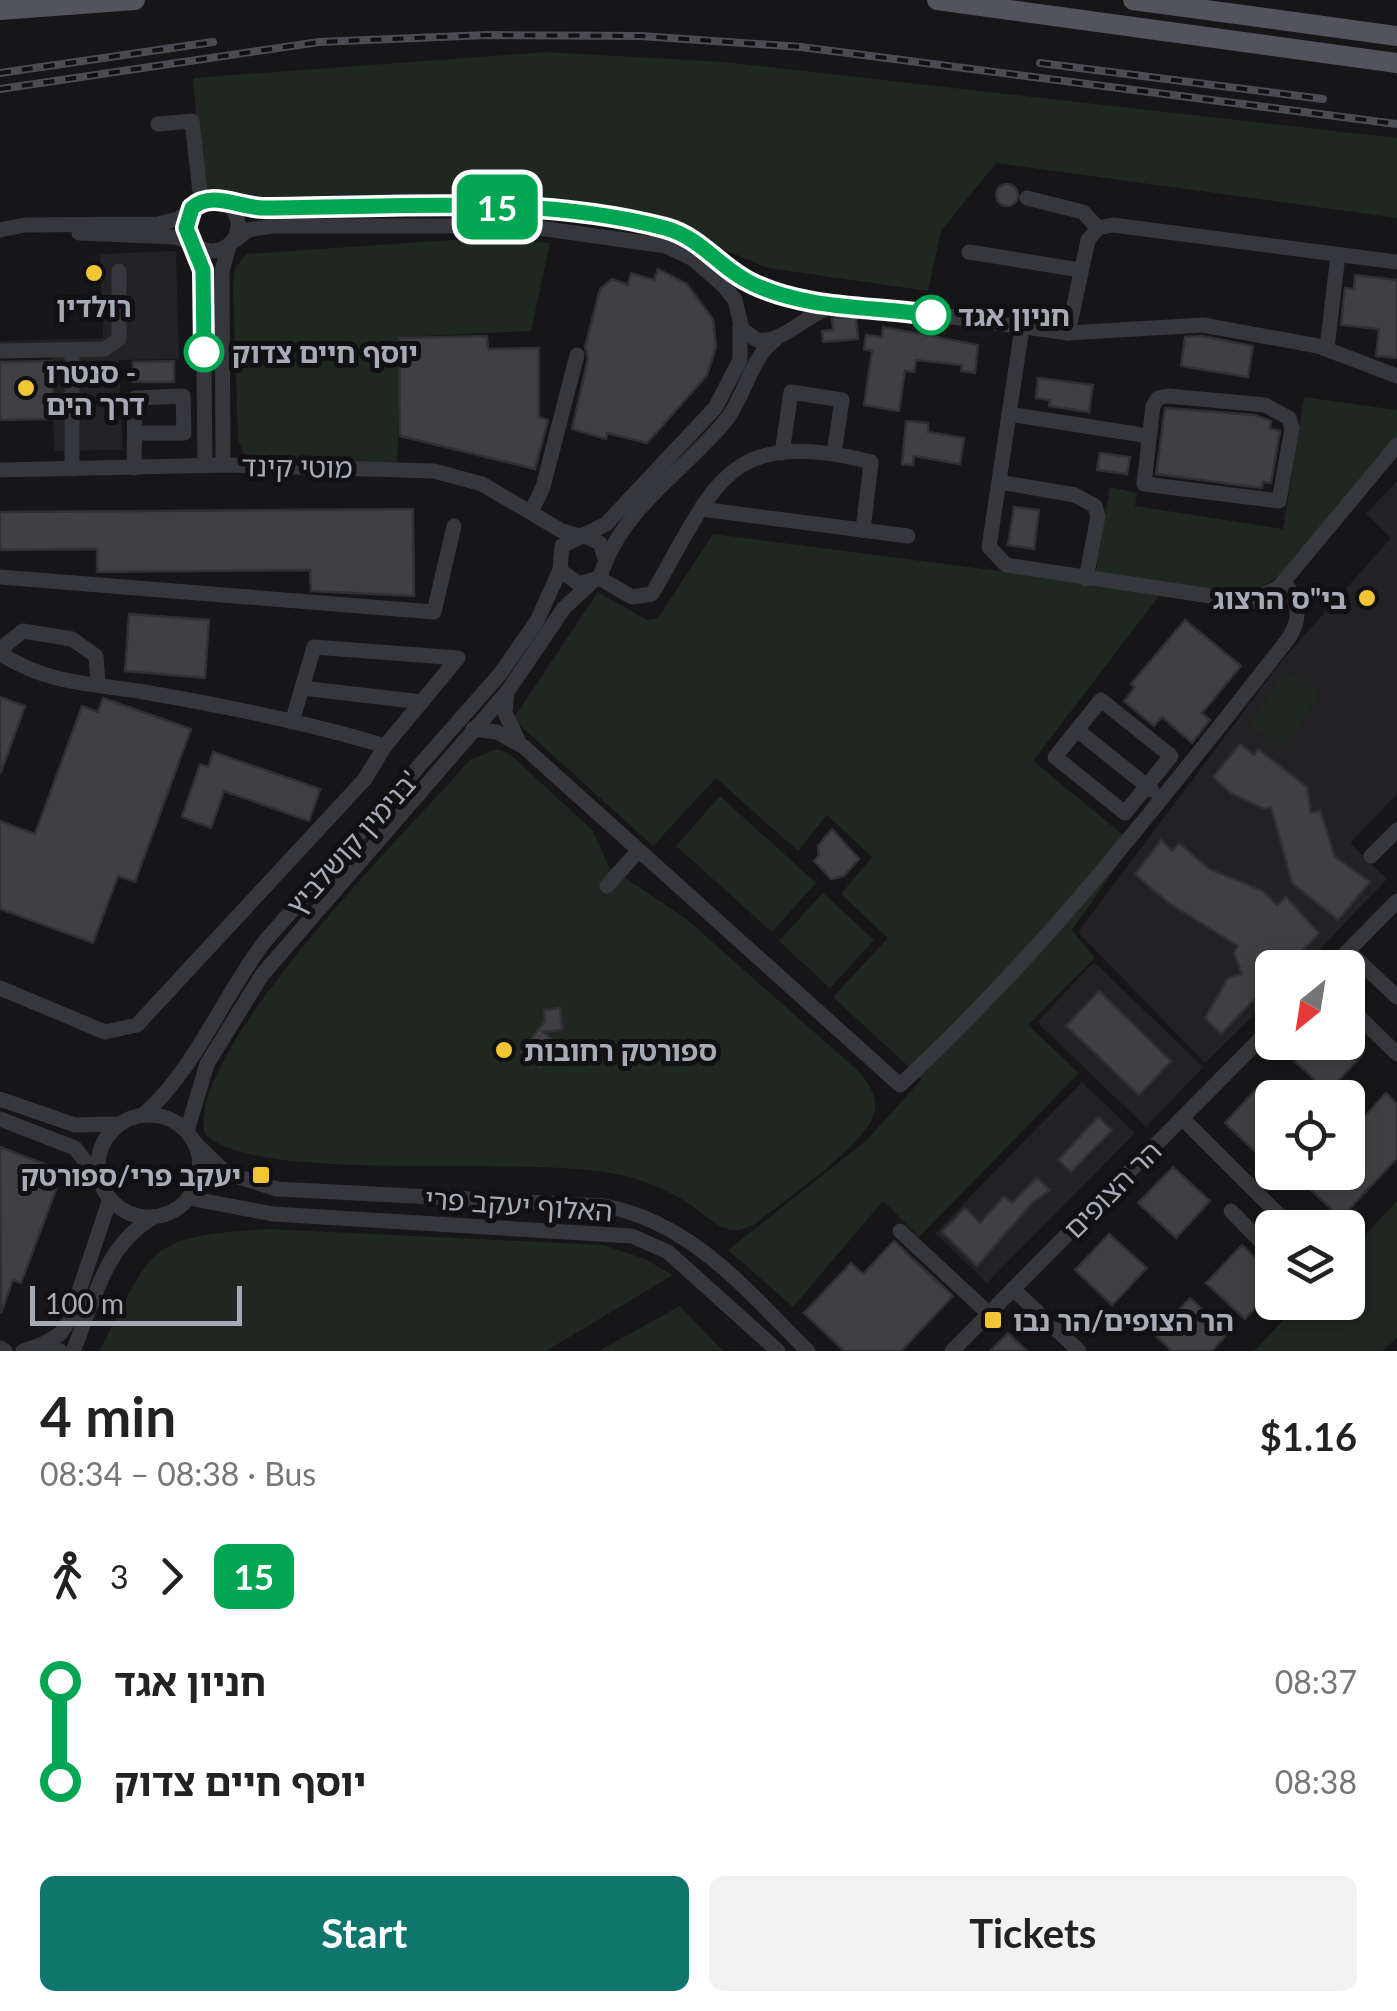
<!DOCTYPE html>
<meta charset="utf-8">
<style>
:root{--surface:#fff;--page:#f2f2f2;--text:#222;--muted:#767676;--accent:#0f766e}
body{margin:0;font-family:Lato,"Noto Sans Hebrew",sans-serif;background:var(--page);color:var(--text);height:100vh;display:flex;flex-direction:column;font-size:38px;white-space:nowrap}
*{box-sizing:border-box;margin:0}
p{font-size:32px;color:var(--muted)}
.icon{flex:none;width:55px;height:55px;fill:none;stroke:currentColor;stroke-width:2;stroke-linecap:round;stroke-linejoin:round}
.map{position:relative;height:1351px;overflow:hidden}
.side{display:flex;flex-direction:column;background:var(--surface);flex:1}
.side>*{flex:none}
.badge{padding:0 20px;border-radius:15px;font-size:35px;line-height:65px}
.needle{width:65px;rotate:210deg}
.buttons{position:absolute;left:1255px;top:950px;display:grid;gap:20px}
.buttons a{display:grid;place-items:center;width:110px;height:110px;border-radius:15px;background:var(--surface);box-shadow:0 5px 15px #0003;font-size:50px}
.scale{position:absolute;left:30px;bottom:25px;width:212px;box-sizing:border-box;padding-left:10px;border:5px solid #a7abb7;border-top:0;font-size:28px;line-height:35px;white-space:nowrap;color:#a7abb7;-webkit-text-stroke:8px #111012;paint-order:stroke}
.map>.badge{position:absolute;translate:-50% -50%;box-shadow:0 0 0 5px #fff}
.legs{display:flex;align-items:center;gap:15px;height:110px;padding:0 40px;font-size:32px}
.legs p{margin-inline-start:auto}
.head{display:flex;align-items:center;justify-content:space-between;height:170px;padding:0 40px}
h1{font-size:55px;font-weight:700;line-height:75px}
.action{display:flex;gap:20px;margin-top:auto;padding:20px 40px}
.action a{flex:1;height:115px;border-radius:15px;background:var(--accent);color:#fff;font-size:40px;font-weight:700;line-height:115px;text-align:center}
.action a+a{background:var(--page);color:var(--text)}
ul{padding:0 40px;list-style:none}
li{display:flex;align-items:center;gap:35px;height:100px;font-size:38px}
li i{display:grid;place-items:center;width:15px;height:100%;margin:0 12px;background:currentColor}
li i::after{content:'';width:25px;height:25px;margin:-12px;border:8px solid;border-radius:50%;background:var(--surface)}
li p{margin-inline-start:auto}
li:first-child i{background:linear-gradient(#0000 50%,currentColor 0)}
li:last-child i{background:linear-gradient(currentColor 50%,#0000 0)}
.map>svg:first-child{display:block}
</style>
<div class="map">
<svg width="1397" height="1351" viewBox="0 0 1397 1351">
<rect width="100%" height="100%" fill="#161517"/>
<g fill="#222124">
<polygon points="176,251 179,359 119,360 123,450 54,451 52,356 0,356 0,341 103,338 100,254"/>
<polygon points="1397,481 1397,794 1350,843 1387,879 1303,967 1272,968 1272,997 1205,1063 1078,932 1284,658 1391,538 1366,514"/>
<polygon points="1094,962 1203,1067 1146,1127 1037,1022"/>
<polygon points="1082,1082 1135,1133 987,1283 935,1233"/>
</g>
<g fill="#1f2721">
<polygon points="546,52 724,62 1397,138 1397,218 996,163 941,231 928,291 768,268 648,218 559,206 253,203 202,187 193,78"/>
<polygon points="481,238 550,243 531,331 402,337 397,465 245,460 238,438 233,286 235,268 246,254"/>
<polygon points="1304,397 1397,410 1397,439 1382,451 1279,576 1262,588 1246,595 1095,576 1110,487 1137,493 1135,506 1283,529"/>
<polygon points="713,534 1162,592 1033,761 1133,843 1072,930 1095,958 1028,1025 1079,1073 919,1237 883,1201 793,1307 728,1250 867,1140 922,1079 833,997 888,938 841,894 872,857 827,815 798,851 716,778 653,846 513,719 598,592 647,620 658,618"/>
<polygon points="1285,671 1320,693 1284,749 1249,726"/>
<path d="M497,749L511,755L592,830L609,867L685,918L856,1069C867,1081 877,1093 875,1110C871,1142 782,1202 755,1224C749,1227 741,1231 733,1230C716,1228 702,1212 688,1203C669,1191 646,1181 625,1176C534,1152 257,1187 205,1134C183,1053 413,825 470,760Z"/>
<polygon points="720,796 816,883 772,932 676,846"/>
<polygon points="823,893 874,940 830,988 779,941"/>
<polygon points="1397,1201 1397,1337 1383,1351 1254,1351 1300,1303 1348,1302 1348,1253"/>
<path d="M268,1229L603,1245L645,1259L673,1275L546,1351H99C155,1246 144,1237 268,1229Z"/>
<polygon points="680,1306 723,1351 599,1351"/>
</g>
<g fill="#404044" stroke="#302f33" stroke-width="2.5">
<circle cx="1007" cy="195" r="11"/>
<polygon points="658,269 687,284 713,319 716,347 707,375 647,443 607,433 606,439 572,429 588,358 585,347 600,289 612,279 628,285 631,273 654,280"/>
<polygon points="1355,275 1397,280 1397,358 1376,356 1379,329 1341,325 1345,288 1354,289"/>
<polygon points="856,316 858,339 823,342 822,331 833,330 832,318"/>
<polygon points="883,327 978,345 975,373 961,371 962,365 916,360 914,372 905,371 899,411 864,405 872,351 864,349 866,335 882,337"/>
<polygon points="487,336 488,349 539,348 539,417 548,420 535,469 400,436 399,338"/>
<polygon points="1202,336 1253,346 1248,377 1181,366 1185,337"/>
<polygon points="52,361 54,419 0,420 0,362"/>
<polygon points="174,361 174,382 133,382 133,362"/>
<polygon points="1038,378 1093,385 1089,412 1049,406 1050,400 1036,398"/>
<polygon points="1165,408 1255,415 1271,421 1270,429 1280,431 1271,483 1263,482 1262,488 1156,474"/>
<polygon points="906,421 928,423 928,432 964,438 960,464 914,456 913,465 902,464"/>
<polygon points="1100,453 1130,457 1127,474 1097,470"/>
<polygon points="1014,507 1039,510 1034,549 1008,545"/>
<polygon points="413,509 414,596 311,591 310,570 97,572 97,549 0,550 0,512"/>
<polygon points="129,614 209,620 205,678 125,671"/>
<polygon points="1185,620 1241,666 1202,713 1210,720 1192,743 1162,717 1154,726 1124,701 1135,687 1131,684"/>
<polygon points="0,697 25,706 1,772 0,772"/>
<polygon points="103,698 191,729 135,882 118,876 93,943 0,909 0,821 35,834 82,706 98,712"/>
<polygon points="1240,744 1254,755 1258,749 1307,787 1311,813 1320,810 1335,857 1370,882 1338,920 1292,883 1271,807 1264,809 1230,793 1213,777"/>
<polygon points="213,752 320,789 309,821 224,791 211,828 182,817 200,764 208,767"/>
<polygon points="832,829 859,859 844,876 831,879 814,861 819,855 818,846"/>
<polygon points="1161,840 1172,851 1179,843 1209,869 1263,891 1277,905 1286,897 1319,933 1286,968 1272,968 1272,981 1221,1034 1205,1018 1228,978 1242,974 1234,953 1238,946 1169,903 1135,874"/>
<polygon points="1099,991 1171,1061 1139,1095 1066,1026"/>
<polygon points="560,1008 562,1030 543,1032 558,1044 540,1067 521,1052 545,1021 544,1010"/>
<polygon points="1304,1042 1349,1042 1362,1055 1328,1092 1290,1057"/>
<polygon points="1259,1086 1272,1098 1272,1147 1262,1158 1225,1123"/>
<polygon points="1386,1093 1397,1104 1397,1158 1341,1218 1303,1183 1313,1172 1348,1172 1348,1134"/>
<polygon points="1098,1117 1112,1130 1071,1172 1058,1160"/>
<polygon points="0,1147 63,1171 21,1283 13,1280 1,1313"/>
<polygon points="1173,1167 1210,1201 1176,1238 1138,1203"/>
<polygon points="1037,1178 1050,1190 1032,1203 977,1266 942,1232 965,1208 980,1223 1004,1196 1012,1203"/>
<polygon points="1109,1234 1147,1268 1112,1305 1075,1270"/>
<polygon points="894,1241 953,1296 901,1351 844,1351 804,1313 851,1263 863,1274"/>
<polygon points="1242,1245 1272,1274 1272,1289 1245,1319 1206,1283"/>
<polygon points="1190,1298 1228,1333 1212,1351 1172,1351 1155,1335"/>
<polygon points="1008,1333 1027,1351 990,1351"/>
</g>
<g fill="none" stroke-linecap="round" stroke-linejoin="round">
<g stroke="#36373c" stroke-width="15">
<polyline points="158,124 192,121 201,201"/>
<polyline points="1027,198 1083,212 1098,228"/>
<circle cx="212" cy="225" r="26"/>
<polyline points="222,201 256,208 484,206 599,216 680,233 710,250 751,284 805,302 859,304 1068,333 1203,325 1318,346 1397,376"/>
<polyline points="0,230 25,225 158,224 178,219 192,209"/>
<polyline points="79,233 175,237 193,243"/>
<path d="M234,241L248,230L272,226H525L666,246L693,259L724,286L735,300L742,329L757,340C782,344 807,314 832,306"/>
<polyline points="196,246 203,275 205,466"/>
<polyline points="969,252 1080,270"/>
<polyline points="1022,328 989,547 1006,565 1250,602 1279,587 1397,445"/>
<polyline points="1068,333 1088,240 1098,228 1113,225 1397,262"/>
<polyline points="1327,348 1338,255"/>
<polyline points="0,351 105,349 119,339 119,271"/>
<polygon points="1168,396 1265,405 1289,418 1292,428 1279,501 1144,484 1153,406 1158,398"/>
<polyline points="1009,414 1149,436"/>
<polyline points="782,453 791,392 842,400 834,453"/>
<polyline points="223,465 222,271 229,246"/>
<polyline points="134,468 135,398 183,396 184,433 135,433"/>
<polyline points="72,469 72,350"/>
<polyline points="0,470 226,465 434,471 482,484 562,531 579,536"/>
<polyline points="999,482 1075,495 1095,506 1098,516 1086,579"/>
<polyline points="701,509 908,536"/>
<polyline points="531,512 543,487 577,355"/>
<polyline points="582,535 600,543 606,561 599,578 579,584 560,570 562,546 606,524 715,408 740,360 740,326"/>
<path d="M606,561C629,504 689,466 727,419C745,395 751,357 775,340"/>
<polyline points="0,577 434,612 454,526"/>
<path d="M599,578L632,597L652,594C716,484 725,426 871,462L863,530"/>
<polyline points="302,688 422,702"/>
<polyline points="507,692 505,713 518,740"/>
<polygon points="1101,700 1171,756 1125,813 1055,757"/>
<polyline points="292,722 314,647 458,658 385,746"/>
<path d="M473,729L497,732L524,747L900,1085C1046,950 1166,795 1288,639C1303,617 1298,602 1284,581"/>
<polyline points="1077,730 1152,790"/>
<polyline points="1371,856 1397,830"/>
<polyline points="607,886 638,851"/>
<polyline points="1348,951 1397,997"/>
<polyline points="1331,968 1397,901"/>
<path d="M0,988L105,1032L137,1025L365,779L385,746C306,722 225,706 144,692C90,683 53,685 4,656V646L23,631L72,639L96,656L98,685"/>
<polyline points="1348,1006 1397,1054"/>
<polyline points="0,1099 75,1125 116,1124"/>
<circle cx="149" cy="1166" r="51"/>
<path d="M143,1115C196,1069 223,995 266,940L500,674L537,621L560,570"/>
<polyline points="1182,1118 1278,1214 1300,1228"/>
<polyline points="0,1119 75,1148 98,1178"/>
<polyline points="187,1131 207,1064 262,975 507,692 564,608 592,582"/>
<path d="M195,1143L226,1173L277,1189L605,1206C693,1223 747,1291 808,1351"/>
<polyline points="189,1198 273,1214 632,1236 668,1252 778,1351"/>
<polyline points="1231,1211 1272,1253"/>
<polyline points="900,1231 989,1314"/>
<polyline points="1013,1289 1079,1351"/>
<polyline points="43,1344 60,1334 69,1321 110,1199"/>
<polyline points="0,1348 5,1351"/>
<polyline points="23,1351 43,1344 60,1351"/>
<path d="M73,1351C94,1302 104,1245 154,1217"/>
<polyline points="952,1351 1272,1027"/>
</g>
<g stroke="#52535b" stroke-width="20">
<polyline points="937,0 1397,63"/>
<polyline points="1133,0 1397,36"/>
<polyline points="0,10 135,0"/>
</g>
<defs>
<g id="rail">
<polyline points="1040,63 1323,99"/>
<polyline points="0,73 213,42"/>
<polyline points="0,89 319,42 487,35 641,36 801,47 1397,124"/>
</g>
</defs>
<use href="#rail" stroke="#4b4c53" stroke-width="8"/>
<use href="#rail" stroke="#111012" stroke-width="4" stroke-dasharray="11" stroke-linecap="butt"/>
</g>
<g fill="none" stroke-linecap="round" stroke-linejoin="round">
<defs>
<path id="line-1" d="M204,352L203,270L186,228L192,208C212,190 239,208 264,208C396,208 535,194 665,228C702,238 720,269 753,284C808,310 872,306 931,315"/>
</defs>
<use href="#line-1" stroke="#fff" stroke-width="22"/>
<use href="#line-1" stroke="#00a651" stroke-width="15"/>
</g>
<g fill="#f1c534" stroke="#111012" stroke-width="4">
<circle cx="94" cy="273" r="10"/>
<circle cx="26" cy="388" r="10"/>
<circle cx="1367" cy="598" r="10"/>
<circle cx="504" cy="1050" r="10"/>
<rect x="251" y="1165" width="20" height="20" rx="5"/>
<rect x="983" y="1310" width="20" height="20" rx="5"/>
</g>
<g fill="#fff" stroke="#00a651" stroke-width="5">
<circle cx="931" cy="315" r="18"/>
<circle cx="204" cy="352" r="18"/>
</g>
<g text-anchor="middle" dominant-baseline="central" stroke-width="10" stroke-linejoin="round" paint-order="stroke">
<g font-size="28" font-weight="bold" fill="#a7abb7" stroke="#111012" text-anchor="start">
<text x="94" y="306" text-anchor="middle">רולדין</text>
<text x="46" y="372">סנטרו -<tspan x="46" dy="32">דרך הים</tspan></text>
<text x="1347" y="598" text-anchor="end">בי"ס הרצוג</text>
<text x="524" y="1050">ספורטק רחובות</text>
<text x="241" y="1175" text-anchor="end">יעקב פרי/ספורטק</text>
<text x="1013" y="1320">הר הצופים/הר נבו</text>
</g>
<g font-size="28" font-weight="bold" fill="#a7abb7" stroke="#111012" text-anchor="start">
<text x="958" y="315">חניון אגד</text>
<text x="232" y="352">יוסף חיים צדוק</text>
</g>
<g font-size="28" fill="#a7abb7" stroke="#111012">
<text transform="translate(297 466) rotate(1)">מוטי קינד</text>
<text transform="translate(352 842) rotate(-48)">בנימין קושלביץ'</text>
<text transform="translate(1112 1189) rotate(-45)">הר הצופים</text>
<text transform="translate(519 1204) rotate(4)">האלוף יעקב פרי</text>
</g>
</g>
</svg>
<div class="buttons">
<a><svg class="needle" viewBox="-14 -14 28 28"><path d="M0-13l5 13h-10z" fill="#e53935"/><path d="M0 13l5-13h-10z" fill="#767676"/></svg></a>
<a><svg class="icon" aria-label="locate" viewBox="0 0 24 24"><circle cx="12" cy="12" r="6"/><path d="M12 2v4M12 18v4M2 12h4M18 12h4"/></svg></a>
<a><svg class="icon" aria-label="layers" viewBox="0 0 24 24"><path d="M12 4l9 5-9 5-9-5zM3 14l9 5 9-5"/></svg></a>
</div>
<div class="scale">100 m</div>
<b class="badge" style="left:497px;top:207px;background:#00a651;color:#fff">15</b>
</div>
<section class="side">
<div class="head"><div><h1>4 min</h1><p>08:34 – 08:38 · Bus</p></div><b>$1.16</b></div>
<div class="legs"><svg class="icon" aria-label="walk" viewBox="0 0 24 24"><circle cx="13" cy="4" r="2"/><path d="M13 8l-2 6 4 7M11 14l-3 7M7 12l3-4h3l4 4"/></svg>3<svg class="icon" aria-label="forward" viewBox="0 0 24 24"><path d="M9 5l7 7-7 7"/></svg><b class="badge" style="background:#00a651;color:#fff">15</b></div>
<ul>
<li><i style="color:#00a651"></i><b>חניון אגד</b><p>08:37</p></li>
<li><i style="color:#00a651"></i><b>יוסף חיים צדוק</b><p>08:38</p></li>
</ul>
<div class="action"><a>Start</a><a>Tickets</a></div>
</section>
